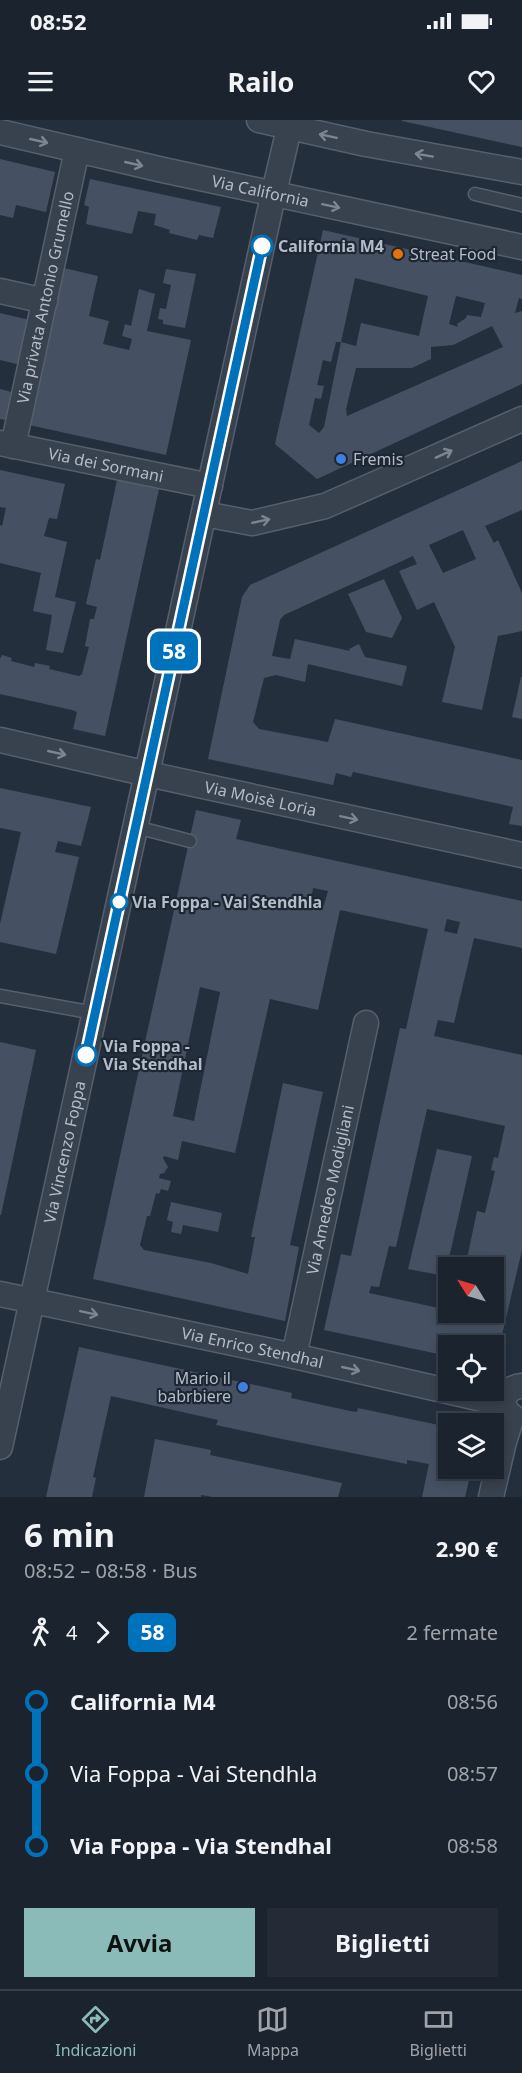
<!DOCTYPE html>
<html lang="it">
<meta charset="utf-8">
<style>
:root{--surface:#1b232e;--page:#242b36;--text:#f1f3f6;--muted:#a0a4aa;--line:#39404a;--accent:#8bbbb9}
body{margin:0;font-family:"Noto Sans",sans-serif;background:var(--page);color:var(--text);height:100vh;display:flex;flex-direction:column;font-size:22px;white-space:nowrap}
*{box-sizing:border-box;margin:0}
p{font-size:20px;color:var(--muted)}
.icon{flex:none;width:33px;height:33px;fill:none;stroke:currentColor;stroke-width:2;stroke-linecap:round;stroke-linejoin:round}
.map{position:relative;height:1377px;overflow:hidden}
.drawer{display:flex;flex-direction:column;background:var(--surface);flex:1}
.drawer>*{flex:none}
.badge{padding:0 12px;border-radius:9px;font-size:21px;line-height:39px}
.needle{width:39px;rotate:307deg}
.buttons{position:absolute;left:438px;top:1137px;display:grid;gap:12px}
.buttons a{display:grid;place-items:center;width:66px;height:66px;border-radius:0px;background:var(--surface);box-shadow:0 3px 9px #0003,0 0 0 2px var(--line);font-size:30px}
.map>.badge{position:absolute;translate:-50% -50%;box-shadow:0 0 0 3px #fff}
.legs{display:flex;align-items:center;gap:9px;height:66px;padding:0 24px;font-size:20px}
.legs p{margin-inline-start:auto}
.headline{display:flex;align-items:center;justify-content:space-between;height:102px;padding:0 24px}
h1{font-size:33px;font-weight:700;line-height:45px}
.cta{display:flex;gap:12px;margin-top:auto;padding:12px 24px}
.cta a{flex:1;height:69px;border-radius:0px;background:var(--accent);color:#111;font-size:24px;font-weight:700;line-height:69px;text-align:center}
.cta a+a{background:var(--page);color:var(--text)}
ul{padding:0 24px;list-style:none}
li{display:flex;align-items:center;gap:21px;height:72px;font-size:22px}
li i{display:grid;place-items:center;width:9px;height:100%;margin:0 8px;background:currentColor}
li i::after{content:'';width:15px;height:15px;margin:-8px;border:4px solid;border-radius:50%;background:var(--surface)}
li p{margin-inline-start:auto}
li:first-child i{background:linear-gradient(#0000 50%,currentColor 0)}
li:last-child i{background:linear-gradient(currentColor 50%,#0000 0)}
.status{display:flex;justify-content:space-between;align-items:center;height:42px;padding:0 30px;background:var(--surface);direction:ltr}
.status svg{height:16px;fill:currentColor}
header{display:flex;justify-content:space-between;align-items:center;height:78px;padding:0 24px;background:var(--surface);font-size:27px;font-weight:700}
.menu{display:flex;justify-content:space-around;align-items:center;height:84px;border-top:2px solid var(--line);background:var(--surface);font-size:16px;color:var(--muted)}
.menu a{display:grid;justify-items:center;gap:3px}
.menu .active{color:var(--accent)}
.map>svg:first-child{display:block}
</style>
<div class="status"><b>08:52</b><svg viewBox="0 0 49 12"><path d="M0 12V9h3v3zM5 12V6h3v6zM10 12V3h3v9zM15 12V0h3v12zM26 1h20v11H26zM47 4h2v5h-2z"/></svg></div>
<header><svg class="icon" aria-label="menu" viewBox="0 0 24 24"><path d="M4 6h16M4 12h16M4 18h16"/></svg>Railo<svg class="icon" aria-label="heart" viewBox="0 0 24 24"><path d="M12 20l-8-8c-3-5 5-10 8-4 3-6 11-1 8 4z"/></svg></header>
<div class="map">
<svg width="522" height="1377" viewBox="0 0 522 1377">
<rect width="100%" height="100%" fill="#242f3e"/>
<g fill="#455162" fill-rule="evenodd">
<polygon points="402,0 522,0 522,27 402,1"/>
<polygon points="0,39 55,52 46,92 16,85 13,98 0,95"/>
<polygon points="90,59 221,87 213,118 199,115 197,120 169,113 170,110 154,105 156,94 138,91 132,114 86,104 89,87 84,85"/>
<path d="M323,110L522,155V179L519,178L515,193L522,191V264L317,359L275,324ZM355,158L428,176L419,216L361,203L356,226L341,222ZM456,176L485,183L481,197L467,195L466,198L457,204L458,207L449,204ZM492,206L503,227L347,296L346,289L356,248H412L431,239V227L453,225ZM336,222H341L324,307L319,313L309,305L315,278L321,279L324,266L317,265L323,240L331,242Z"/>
<polygon points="64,148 98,156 89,196 109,201 103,224 129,230 132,219 122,216 125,204 131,206 139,169 155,174 147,211 191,220 166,335 29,305"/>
<polygon points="166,149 196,154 185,208 163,204 163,200 158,199 160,188 166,189 171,165 163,163"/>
<polygon points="0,193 34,201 25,246 0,240"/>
<polygon points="0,269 19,274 12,301 0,299"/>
<path d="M522,341V390L485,406L494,423L498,420L522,473V511L498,516L482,590L442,582L455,527L434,482L417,490L399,451L417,444L413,436L284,495L280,500L272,536L290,539L295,519L350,531L349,529L359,524L365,537L407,546L402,566L308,544L305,562L276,555L264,558L253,602L259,609L328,622L335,599L522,640V706L509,704L513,687L353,652L351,657L336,653L333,665L208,639L242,477L250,465ZM463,410L476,439L443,453L429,425Z"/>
<polygon points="0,350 65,364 57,399 49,398 44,416 67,422 55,477 76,482 63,533 46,530 52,495 33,491 41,453 0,443 0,405 2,406 6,388 0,387"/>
<polygon points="117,360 159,369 105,616 73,609 77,592 72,590 0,574 0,539 2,535 12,538 11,541 34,547 35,543 50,546 49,549 79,556 82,554 89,527 85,526 90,499 94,499 97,487 86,484 96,439 100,440"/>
<polygon points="384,459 402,498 392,518 366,512 348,474"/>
<polygon points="521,557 522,557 522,599 512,597"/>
<polygon points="0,668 91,687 81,726 58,721 55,732 79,737 56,834 0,822 0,804 21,712 0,708"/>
<path d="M196,690L241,700L236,719L522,781V828L474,818L454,903L438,900L434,916L522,935V1130L494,1249V1226H448V1236L324,1210L341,1134L351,1136L400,908L406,909L428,809L340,790L318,890L270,879L235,1033L182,1021L178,1040L164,1036L163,1038L168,1047L164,1053L160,1054L159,1058L171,1061L168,1071L161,1069L159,1074L156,1073L150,1096H147L140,1125L144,1130L211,1143L248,1154L255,1117H251L283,963L323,972L290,1125L299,1127L285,1201L93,1159ZM313,768L328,771L324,785L311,781ZM447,799L460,802L457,814L444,811ZM200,867L220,872L194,1001L173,996ZM427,989L505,1006L498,1038L494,1037L491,1050L495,1051L485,1093L477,1091L467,1139L475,1140L473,1148H494V1192H448V1190L369,1173L371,1166L379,1167L389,1126L396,1127Z"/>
<polygon points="0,922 36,930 1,1095 0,1095"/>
<polygon points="437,1029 472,1036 445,1156 408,1149"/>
<polygon points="171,1082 222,1093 218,1112 183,1105 181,1114 171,1112 173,1102 167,1100"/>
<polygon points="79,1227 292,1273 291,1278 350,1291 357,1292 358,1288 448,1307 448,1348 472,1348 465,1377 422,1377 429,1344 407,1340 407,1344 282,1319 216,1305 218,1300 111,1276 93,1357 96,1358 92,1377 46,1377"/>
<polygon points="155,1319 211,1330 210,1335 342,1363 338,1377 213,1377 201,1375 201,1377 144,1377"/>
</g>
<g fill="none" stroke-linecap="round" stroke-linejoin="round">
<defs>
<g id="service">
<polyline points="475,74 522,85"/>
<polyline points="136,707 190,721"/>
<polyline points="0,876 94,893"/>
</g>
<g id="minor">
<polyline points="259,0 366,24 522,52"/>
<path id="s1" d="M0,12L163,50L522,127"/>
<polyline points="0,171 45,181"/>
<path id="s2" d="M0,323L210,366"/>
<path id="s3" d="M13,326L77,30"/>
<polyline points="204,394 252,403 325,386 522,299"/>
<path id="s4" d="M0,620L148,654L522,735"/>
<path id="s5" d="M0,1174L294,1236L482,1279L504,1286"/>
<path id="s6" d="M294,1236L366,903"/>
<path d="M511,1296C497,1284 505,1267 522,1266"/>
<path id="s7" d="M0,1327L269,94L291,0"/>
<polyline points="491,1377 504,1322 512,1296"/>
</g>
</defs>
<use href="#service" stroke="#565f6c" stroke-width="15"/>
<use href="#minor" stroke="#565f6c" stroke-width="27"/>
<use href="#service" stroke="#38414e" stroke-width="12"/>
<use href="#minor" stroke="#38414e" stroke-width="24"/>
</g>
<defs><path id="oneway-shaft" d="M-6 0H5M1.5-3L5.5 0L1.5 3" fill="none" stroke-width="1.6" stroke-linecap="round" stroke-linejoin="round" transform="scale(1.5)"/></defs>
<g stroke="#7c8592">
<use href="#oneway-shaft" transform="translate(328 16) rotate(-168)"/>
<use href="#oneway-shaft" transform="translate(39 21) rotate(13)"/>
<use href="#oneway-shaft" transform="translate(424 35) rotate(-170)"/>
<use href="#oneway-shaft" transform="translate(134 44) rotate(13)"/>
<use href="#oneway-shaft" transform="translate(331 86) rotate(12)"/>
<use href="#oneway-shaft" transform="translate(444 334) rotate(-24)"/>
<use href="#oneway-shaft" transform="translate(261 401) rotate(-12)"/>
<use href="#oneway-shaft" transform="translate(57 633) rotate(13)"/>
<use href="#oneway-shaft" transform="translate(349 698) rotate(12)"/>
<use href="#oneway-shaft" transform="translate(89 1193) rotate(12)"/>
<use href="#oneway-shaft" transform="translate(351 1249) rotate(13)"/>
</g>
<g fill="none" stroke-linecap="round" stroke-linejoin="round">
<defs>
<polyline id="line-1" points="86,935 262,126"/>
</defs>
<use href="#line-1" stroke="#fff" stroke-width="14"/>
<use href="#line-1" stroke="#0072bc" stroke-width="9"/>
</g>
<g fill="#fff" stroke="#0072bc" stroke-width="3">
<circle cx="262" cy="126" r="10"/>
<circle cx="119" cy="782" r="8"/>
<circle cx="86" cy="935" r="10"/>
</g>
<circle fill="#e8710a" stroke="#1d2633" stroke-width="2" cx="398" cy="134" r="6"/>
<g fill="#3f7fe0" stroke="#1d2633" stroke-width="2">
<circle cx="341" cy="339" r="6"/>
<circle cx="243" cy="1267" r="6"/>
</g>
<g text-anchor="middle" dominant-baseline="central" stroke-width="4.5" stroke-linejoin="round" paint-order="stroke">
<g font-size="16" fill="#b4bcc9" stroke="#1d2633">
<text stroke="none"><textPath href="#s1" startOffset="267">Via California</textPath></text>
<text stroke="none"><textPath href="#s3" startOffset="152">Via privata Antonio Grumello</textPath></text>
<text stroke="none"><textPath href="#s2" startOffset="108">Via dei Sormani</textPath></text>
<text stroke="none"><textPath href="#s4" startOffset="267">Via Moisè Loria</textPath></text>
<text stroke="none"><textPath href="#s7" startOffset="302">Via Vincenzo Foppa</textPath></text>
<text stroke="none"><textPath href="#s6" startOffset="170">Via Amedeo Modigliani</textPath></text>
<text stroke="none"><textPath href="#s5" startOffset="258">Via Enrico Stendhal</textPath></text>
</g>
<g font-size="16" font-weight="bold" fill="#b4bcc9" stroke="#1d2633" text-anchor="start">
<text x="278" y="126">California M4</text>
<text x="132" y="782">Via Foppa - Vai Stendhla</text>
<text x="103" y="926">Via Foppa -<tspan x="103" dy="18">Via Stendhal</tspan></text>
</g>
<g font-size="16" fill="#b4bcc9" stroke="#1d2633" text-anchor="start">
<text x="410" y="134">Streat Food</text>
<text x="353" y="339">Fremis</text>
<text x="231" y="1258" text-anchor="end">Mario il<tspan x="231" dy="18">babrbiere</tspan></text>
</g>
</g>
</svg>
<div class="buttons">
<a><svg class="needle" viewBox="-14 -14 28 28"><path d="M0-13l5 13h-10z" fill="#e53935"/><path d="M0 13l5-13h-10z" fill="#a0a4aa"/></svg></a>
<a><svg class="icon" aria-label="locate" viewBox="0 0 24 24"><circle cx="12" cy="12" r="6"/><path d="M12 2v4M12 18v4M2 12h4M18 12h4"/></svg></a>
<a><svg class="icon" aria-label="layers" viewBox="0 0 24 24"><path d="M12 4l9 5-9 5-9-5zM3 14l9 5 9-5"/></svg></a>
</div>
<b class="badge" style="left:174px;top:531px;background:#0072bc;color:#fff">58</b>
</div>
<section class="drawer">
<div class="headline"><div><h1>6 min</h1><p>08:52 – 08:58 · Bus</p></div><b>2.90 €</b></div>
<div class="legs"><svg class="icon" aria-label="walk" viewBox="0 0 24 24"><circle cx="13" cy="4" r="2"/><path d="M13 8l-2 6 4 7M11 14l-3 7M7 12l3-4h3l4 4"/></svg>4<svg class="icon" aria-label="forward" viewBox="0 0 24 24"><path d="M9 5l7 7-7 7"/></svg><b class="badge" style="background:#0072bc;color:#fff">58</b><p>2 fermate</p></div>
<ul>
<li><i style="color:#0072bc"></i><b>California M4</b><p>08:56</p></li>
<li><i style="color:#0072bc"></i><span>Via Foppa - Vai Stendhla</span><p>08:57</p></li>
<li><i style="color:#0072bc"></i><b>Via Foppa - Via Stendhal</b><p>08:58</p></li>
</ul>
<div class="cta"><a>Avvia</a><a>Biglietti</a></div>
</section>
<nav class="menu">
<a class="active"><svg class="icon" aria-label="directions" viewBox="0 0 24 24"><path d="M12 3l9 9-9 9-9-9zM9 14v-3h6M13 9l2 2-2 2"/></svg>Indicazioni</a>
<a><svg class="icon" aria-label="map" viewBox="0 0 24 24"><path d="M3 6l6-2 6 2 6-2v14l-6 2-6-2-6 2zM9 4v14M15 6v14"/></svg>Mappa</a>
<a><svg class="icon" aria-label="tickets" viewBox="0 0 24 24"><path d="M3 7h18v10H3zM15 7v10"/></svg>Biglietti</a>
</nav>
